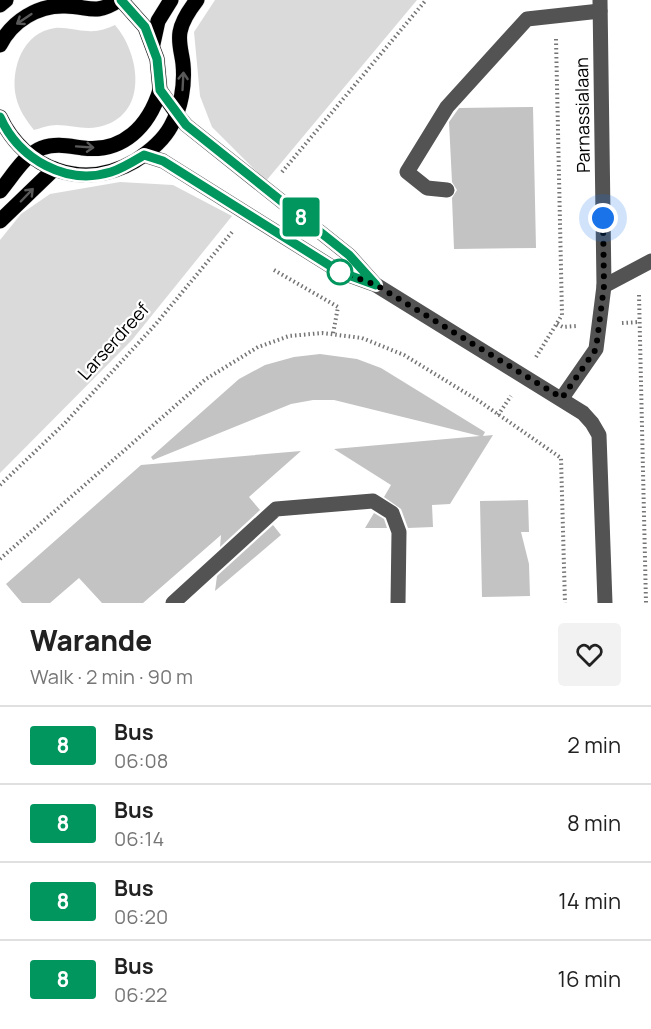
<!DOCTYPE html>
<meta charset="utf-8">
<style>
:root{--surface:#fff;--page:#f2f2f2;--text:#222;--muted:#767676;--line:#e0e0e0}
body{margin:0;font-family:Manrope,sans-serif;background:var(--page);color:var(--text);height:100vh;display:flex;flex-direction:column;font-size:22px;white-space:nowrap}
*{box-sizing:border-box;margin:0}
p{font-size:20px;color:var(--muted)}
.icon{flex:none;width:33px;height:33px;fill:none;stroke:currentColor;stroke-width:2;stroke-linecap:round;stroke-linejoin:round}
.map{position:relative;height:603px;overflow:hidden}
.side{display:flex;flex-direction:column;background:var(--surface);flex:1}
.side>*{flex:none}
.badge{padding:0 12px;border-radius:4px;font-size:21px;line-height:39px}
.you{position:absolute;width:30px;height:30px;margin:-15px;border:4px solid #fff;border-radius:50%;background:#1a73e8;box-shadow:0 0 0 9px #1a73e833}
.map>.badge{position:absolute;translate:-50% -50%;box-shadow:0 0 0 3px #fff}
.round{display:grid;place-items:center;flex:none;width:63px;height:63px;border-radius:6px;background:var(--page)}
.headline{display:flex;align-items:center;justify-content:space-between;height:102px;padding:0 30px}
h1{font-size:28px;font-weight:800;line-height:45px}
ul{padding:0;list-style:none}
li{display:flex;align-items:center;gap:18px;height:78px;padding:0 30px;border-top:2px solid var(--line)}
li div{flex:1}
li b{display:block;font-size:22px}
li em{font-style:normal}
li .badge{min-width:66px;font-weight:700;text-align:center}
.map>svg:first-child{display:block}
</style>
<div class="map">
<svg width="651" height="603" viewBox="0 0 651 603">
<rect width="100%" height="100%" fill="#fff"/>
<g fill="#dadada">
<polygon points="215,0 417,0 266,181 212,127 200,96 194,32"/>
<path d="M115,25C141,55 149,117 98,127C84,130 71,125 57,125C49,125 41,128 34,130C26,120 19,110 16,97C10,69 23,32 55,28C66,27 77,31 88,31C97,32 106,29 115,25Z"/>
<polygon points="120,182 173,185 232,216 132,340 0,473 0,240 21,214 50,194"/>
</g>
<g fill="#c3c3c3">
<polygon points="533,107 536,248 454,249 452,198 457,190 452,182 449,122 459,108"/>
<polygon points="320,354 357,359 381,368 485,432 483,436 493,435 450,504 432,505 433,527 408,528 401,509 384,497 391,485 334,449 480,436 334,400 313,400 291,404 153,460 151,457 239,379 265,365 294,357"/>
<polygon points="301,451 249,497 260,510 220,547 221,535 143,603 102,603 79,578 50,603 22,603 6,584 141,465"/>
<polygon points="528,500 529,532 521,532 529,564 530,596 482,597 480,501"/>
<polygon points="374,513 384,519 387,528 365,528"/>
<polygon points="273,525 281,535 215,591 217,576"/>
</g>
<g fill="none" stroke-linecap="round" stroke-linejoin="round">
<defs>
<g id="major">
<polyline points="121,0 145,27 157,59 160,90 177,114"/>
<polyline points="0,5 6,0"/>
<polyline points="153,44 158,21 171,0"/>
<path d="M0,45C12,21 38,5 65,6C89,6 95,16 119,0"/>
<path d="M0,117C25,170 83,191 135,161C149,152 163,141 171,126C181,108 185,85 183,64C182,54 178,43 180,32C182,20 190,9 197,0"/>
<path d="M0,191C12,177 24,155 42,148C56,143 68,146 83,148C123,153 149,126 160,90"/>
<polyline points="0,221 54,169"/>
</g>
</defs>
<use href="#major" stroke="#dbdbdb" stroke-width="16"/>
<g stroke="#757575" stroke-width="4" stroke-dasharray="1.5 3" stroke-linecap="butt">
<polyline points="282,172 426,0"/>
<polyline points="274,270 338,307 333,334"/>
<polyline points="639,295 646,603"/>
<polyline points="622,323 639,322"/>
<polyline points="557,324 563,327 576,326"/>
<polyline points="536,357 562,315 556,39"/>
<polyline points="498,415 511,396"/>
<polyline points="0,485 65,423 155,325 233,231"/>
<polyline points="0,559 206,379 258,347 289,336 322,333 362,338 404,355 479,401 561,458 565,603"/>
</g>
<g stroke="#535353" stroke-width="15">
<polyline points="177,114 186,125 349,255 374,283"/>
<polyline points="144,155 163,161 340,272 376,285 583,413 592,423 599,435 605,603"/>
<polyline points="447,190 427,188 407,172 447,107 527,19 600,11"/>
<polyline points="604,286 651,261"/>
<polyline points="562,398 596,349 604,286 600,0"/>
<polyline points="173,603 276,509 373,501 392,513 399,532 398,603"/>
</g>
<use href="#major" stroke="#000" stroke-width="15"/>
</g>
<defs><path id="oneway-shaft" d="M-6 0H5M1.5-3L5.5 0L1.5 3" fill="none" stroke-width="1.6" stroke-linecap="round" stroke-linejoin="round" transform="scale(1.5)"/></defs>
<g stroke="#595959">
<use href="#oneway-shaft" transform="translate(24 19) rotate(146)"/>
<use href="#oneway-shaft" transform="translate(183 81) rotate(-87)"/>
<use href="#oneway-shaft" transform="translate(85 147) rotate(4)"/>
<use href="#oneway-shaft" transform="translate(27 195) rotate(-46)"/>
</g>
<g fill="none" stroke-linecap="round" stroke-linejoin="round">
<defs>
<path id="line" d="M0,117C19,159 66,186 111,172C123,168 134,161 144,155L163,161L340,272L376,285L349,255L186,125L160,90L157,59L145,27L121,0"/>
</defs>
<use href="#line" stroke="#fff" stroke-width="14"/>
<use href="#line" stroke="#00965e" stroke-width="9"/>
<polyline stroke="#000" stroke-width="6" stroke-dasharray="0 10.8" points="340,272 376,285 562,398 596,349 604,286 603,218"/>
</g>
<circle fill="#fff" stroke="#00965e" stroke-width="3" cx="340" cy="272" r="12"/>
<g text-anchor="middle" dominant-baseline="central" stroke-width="4.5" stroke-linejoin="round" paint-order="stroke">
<g font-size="18" fill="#000" stroke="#fff">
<text transform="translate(582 115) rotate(-91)">Parnassialaan</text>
<text transform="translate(113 341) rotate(-48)">Larserdreef</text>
</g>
</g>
</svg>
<div class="you" style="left:603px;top:218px"></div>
<b class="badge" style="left:301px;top:217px;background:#00965e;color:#fff">8</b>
</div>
<section class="side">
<div class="headline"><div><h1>Warande</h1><p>Walk · 2 min · 90 m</p></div><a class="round"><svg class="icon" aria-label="heart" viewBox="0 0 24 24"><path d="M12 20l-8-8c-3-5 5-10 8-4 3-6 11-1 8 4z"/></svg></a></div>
<ul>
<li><span class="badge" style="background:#00965e;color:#fff">8</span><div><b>Bus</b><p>06:08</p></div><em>2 min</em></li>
<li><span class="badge" style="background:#00965e;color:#fff">8</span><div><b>Bus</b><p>06:14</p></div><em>8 min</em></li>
<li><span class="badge" style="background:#00965e;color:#fff">8</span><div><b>Bus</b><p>06:20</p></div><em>14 min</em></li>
<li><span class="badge" style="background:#00965e;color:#fff">8</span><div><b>Bus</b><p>06:22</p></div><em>16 min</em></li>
</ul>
</section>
